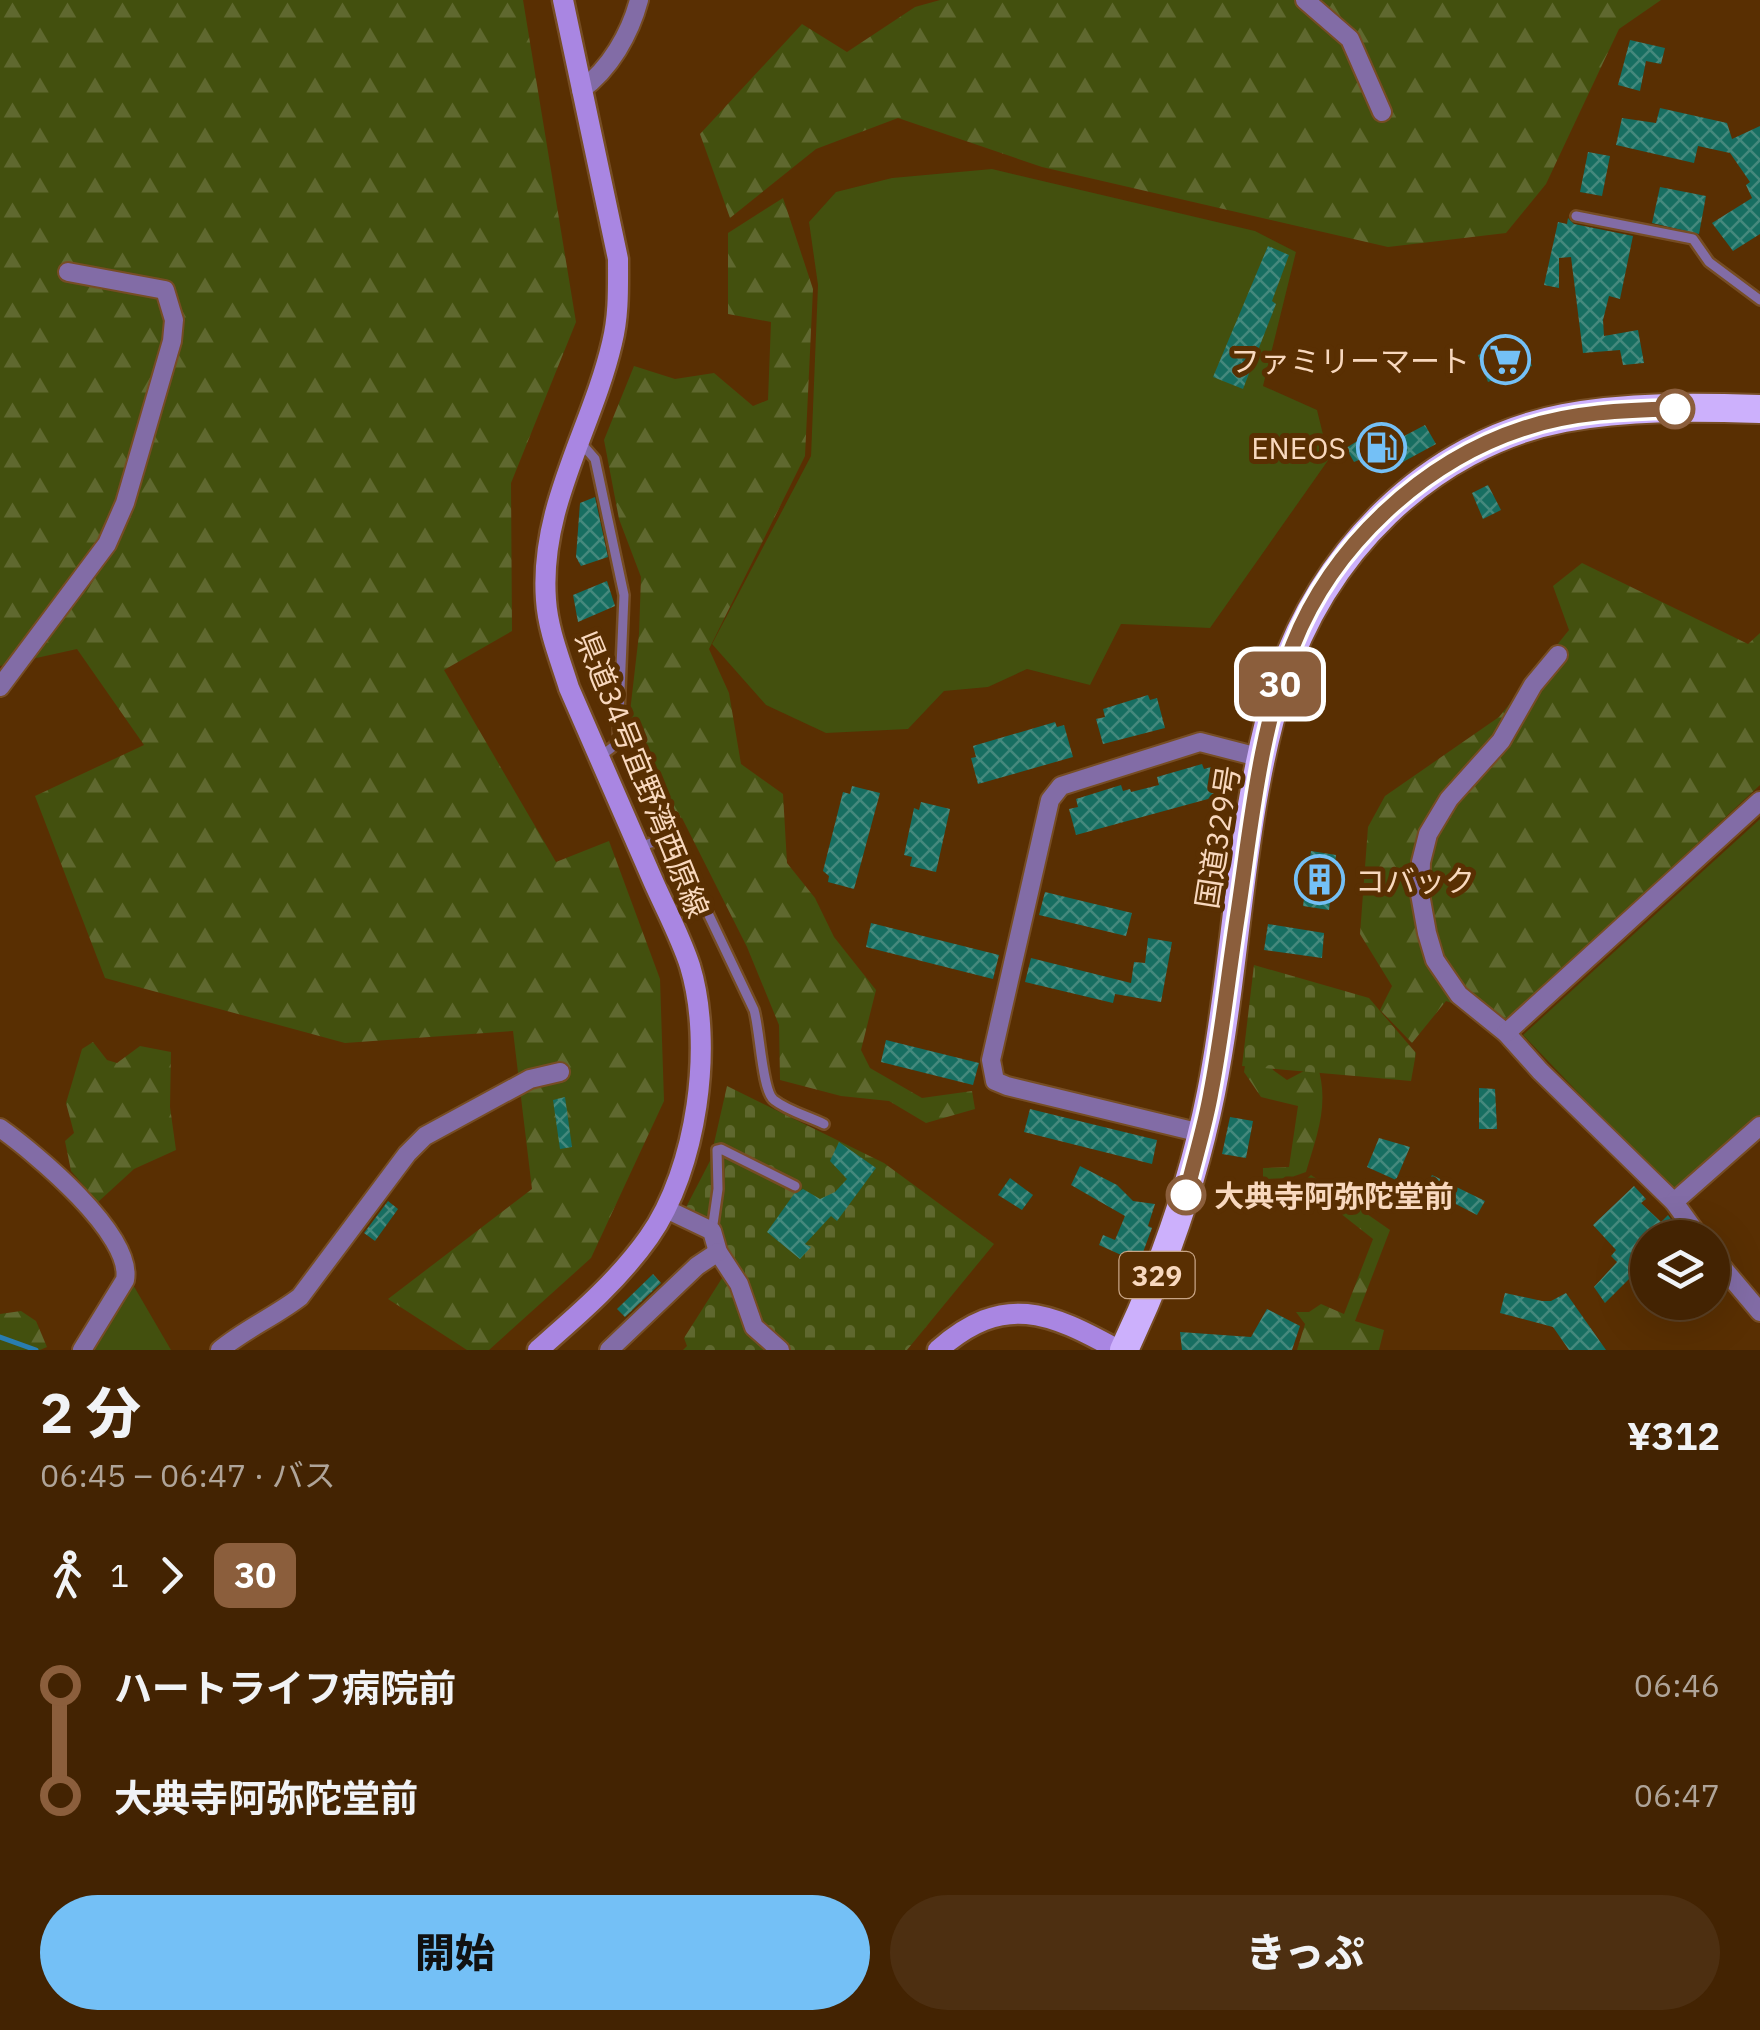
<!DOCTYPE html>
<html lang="ja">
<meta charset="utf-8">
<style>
:root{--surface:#432302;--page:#4d2f11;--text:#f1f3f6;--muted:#afa499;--line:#5b4024;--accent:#74c0f6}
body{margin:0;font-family:"IBM Plex Sans","Noto Sans JP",sans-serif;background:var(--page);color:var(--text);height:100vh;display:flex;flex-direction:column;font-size:38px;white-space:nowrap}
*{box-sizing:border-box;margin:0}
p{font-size:32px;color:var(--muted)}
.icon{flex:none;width:55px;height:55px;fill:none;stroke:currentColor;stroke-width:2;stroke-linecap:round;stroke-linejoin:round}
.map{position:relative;height:1350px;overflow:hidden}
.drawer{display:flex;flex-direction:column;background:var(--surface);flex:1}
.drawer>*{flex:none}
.badge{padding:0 20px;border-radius:15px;font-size:35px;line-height:65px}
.controls{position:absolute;left:1630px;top:1220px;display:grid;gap:20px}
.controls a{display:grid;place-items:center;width:100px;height:100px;border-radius:50%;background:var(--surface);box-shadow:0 10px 40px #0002,0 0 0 2px var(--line);font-size:50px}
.map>.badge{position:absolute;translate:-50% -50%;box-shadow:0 0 0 5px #fff}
.legs{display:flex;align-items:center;gap:15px;height:110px;padding:0 40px;font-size:32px}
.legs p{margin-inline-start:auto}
.headline{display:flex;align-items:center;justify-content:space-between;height:170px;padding:0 40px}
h1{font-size:55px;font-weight:800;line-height:75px}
.button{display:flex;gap:20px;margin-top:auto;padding:20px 40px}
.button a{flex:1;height:115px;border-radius:60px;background:var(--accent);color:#111;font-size:40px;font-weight:800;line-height:115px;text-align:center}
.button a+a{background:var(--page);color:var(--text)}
ul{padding:0 40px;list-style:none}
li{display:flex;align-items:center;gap:35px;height:110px;font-size:38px}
li i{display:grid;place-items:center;width:15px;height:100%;margin:0 12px;background:currentColor}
li i::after{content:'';width:25px;height:25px;margin:-12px;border:8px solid;border-radius:50%;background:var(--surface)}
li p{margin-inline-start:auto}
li:first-child i{background:linear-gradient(#0000 50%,currentColor 0)}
li:last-child i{background:linear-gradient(currentColor 50%,#0000 0)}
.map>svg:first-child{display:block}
</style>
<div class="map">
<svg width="1760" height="1350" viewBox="0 0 1760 1350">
<defs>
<pattern id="forest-firs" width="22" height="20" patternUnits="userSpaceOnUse" patternTransform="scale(2.5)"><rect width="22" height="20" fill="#43500e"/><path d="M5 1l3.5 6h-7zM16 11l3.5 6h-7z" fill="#5f682f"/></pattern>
<pattern id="cemetery-stones" width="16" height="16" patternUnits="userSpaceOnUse" patternTransform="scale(2.5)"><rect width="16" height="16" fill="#43500e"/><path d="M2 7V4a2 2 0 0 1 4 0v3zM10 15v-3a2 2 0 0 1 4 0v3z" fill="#5f682f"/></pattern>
<pattern id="building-cross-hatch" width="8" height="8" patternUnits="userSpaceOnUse" patternTransform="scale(2.5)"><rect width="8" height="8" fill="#176e61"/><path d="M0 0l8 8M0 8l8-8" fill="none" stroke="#45897d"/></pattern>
</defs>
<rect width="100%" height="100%" fill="#592f02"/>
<g fill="#43500e">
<polygon points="992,169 1255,231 1296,252 1263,386 1317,410 1329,459 1210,628 1121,624 1090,685 1027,669 988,687 944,691 908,729 826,733 766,705 712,644 811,456 818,285 809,222 836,192 892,178"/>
<polygon points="1760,819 1760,1115 1674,1193 1523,1035"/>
<polygon points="132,1283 171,1350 92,1350"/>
</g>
<g fill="url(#forest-firs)">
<polygon points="0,0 523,0 576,322 511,483 512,631 444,670 556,862 609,841 660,979 664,1101 591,1258 489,1350 467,1350 388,1299 532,1189 513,1031 345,1043 105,978 35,796 144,745 77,649 0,666"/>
<polygon points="940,0 1661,0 1619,29 1546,184 1506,233 1388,247 1042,167 898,118 816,149 730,218 700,134 802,24 847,52 915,7"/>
<polygon points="783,198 813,289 805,456 709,649 729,693 741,764 783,794 787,863 815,898 834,937 876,990 861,1050 870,1068 922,1098 972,1091 975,1109 926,1123 889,1101 841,1096 780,1080 779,1025 747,947 682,818 662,820 627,738 639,634 641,577 619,519 604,440 634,366 675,379 714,373 753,406 768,400 771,322 728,314 728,233"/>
<polygon points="1582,563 1748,644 1760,633 1760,785 1506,1022 1446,1001 1412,1043 1380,1010 1392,986 1360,934 1368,827 1385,796 1499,717 1569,630 1553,586"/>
<path d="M1256,1026L1273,1070L1287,1080L1317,1064C1330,1103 1317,1135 1306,1172L1289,1178L1263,1179V1168L1289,1167L1298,1106L1261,1097L1244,1072L1251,1029Z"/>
<polygon points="93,1042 107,1060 117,1063 140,1046 171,1052 170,1107 176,1150 134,1169 98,1202 71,1171 65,1141 74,1133 66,1103 82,1049"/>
<polygon points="1311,1175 1390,1230 1355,1321 1384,1330 1379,1350 1297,1350 1305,1324 1296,1312 1309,1312 1321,1304 1344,1314 1373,1239 1302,1183"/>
<polygon points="21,1311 36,1321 47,1347 40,1350 0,1350 0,1314"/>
</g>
<g fill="url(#cemetery-stones)">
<polygon points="1254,965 1369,998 1416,1053 1411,1081 1242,1066"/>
<polygon points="727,1086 884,1163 994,1244 907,1350 683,1350 687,1346 684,1338 724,1275 708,1238 683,1213 710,1161"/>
</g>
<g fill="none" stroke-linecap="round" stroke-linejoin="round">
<polyline stroke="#297db1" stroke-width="5" points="0,1337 36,1350"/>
</g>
<g fill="url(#building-cross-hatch)">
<polygon points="1630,40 1665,48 1661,64 1646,61 1640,91 1618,85"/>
<polygon points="1660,108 1727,123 1732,139 1760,126 1760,234 1733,251 1712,223 1752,198 1746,185 1750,182 1730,153 1698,146 1694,163 1616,145 1622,118 1656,123"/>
<polygon points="1588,152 1610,156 1602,196 1580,192"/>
<polygon points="1660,187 1706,196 1699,234 1652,223"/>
<polygon points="1568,218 1574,224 1633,236 1620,299 1609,296 1603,320 1604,336 1638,330 1644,363 1623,365 1620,350 1583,353 1571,257 1559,258 1559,288 1544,285 1558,222 1567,224"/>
<polygon points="1268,246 1289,255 1272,301 1276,304 1243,389 1213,377"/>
<polygon points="1522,339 1532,366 1488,382 1478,355"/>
<polygon points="1425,425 1436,444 1390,469 1378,452 1354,462 1346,448 1380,427 1389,444"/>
<polygon points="1488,485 1501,510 1483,519 1472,493"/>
<polygon points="595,497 608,557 581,566 576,557 580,503"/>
<polygon points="607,581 615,606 578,622 573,595"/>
<polygon points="1148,695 1150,700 1157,698 1165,728 1103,744 1096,719 1105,717 1103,709"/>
<polygon points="1055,722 1057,727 1064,725 1073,757 978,784 971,758 976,757 973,746"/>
<polygon points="1202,764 1204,769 1211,767 1219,796 1076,835 1069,809 1078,807 1076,799 1121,785 1123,791 1130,789 1131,792 1159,785 1157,777"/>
<polygon points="852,786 880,793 854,889 828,882 829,876 823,871 843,792 850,794"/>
<polygon points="921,802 950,809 936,872 910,866 912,857 904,855 914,808 919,810"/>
<polygon points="1311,851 1336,855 1329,910 1303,906"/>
<polygon points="1045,892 1132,913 1126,936 1039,915"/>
<polygon points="871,923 999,955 993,979 866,947"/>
<polygon points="1268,924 1324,933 1322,958 1264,950"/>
<polygon points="1148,938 1172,942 1161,1002 1115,994 1113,1003 1025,982 1031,958 1131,983 1134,962 1145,963"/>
<polygon points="886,1040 979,1063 973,1085 881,1062"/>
<polygon points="1479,1088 1495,1089 1497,1129 1479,1129"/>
<polygon points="565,1097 572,1147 560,1149 553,1100"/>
<polygon points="1030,1109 1157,1140 1152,1164 1024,1132"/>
<polygon points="1230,1117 1253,1121 1246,1158 1222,1154"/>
<polygon points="1379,1138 1410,1147 1396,1180 1367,1167"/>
<polygon points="839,1142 876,1168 837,1221 831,1216 805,1244 811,1247 800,1259 767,1232 794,1194 803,1189 820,1199 835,1192 847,1179 830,1161"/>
<polygon points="1080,1166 1117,1185 1133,1201 1155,1204 1148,1226 1152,1228 1139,1263 1099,1245 1103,1235 1115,1240 1125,1216 1071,1185"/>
<polygon points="1432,1175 1485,1201 1477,1215 1425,1188"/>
<polygon points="1010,1178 1033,1195 1022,1210 998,1195"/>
<polygon points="1634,1186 1646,1199 1641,1203 1661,1222 1668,1215 1678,1229 1670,1238 1648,1238 1648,1260 1605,1303 1594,1287 1617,1262 1611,1256 1616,1250 1593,1225"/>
<polygon points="388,1201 398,1209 375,1241 364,1233"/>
<polygon points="653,1274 661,1283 625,1317 617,1309"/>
<polygon points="1505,1293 1542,1301 1551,1301 1566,1293 1606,1350 1569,1350 1553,1327 1500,1313"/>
<polygon points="1267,1309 1300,1326 1292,1350 1182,1350 1180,1332 1251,1337"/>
</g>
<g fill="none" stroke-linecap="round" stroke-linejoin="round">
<defs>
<g id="service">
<polyline points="1576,216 1693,239 1709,262 1760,300"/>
<polyline points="581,443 595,459 624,595 618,738 614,746 601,756"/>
<path d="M641,846L661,840L676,846L754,1010C760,1030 762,1092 774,1100C788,1111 808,1116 824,1124"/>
<polyline points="712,1231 718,1189 717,1150 721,1149 795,1186"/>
</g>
<g id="minor">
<polyline points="1305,0 1350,39 1382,112"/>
<path d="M581,90C610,69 630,34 639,0"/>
<polyline points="1558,655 1533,685 1501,741 1449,799 1428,834 1421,862 1420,894 1427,933 1435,960 1459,995 1506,1033 1540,1071 1674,1202 1700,1238"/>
<polyline points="0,687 107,544 125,503 172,341 174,320 165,290 68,272"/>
<polyline points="1506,1033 1760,801"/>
<path d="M0,1128C34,1152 134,1235 125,1280L82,1350"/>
<polyline points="1201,1133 1007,1086 995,1081 991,1060 1050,800 1061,786 1200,742 1262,758"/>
<polyline points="1674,1202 1760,1126"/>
<polyline points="666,1209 712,1231 718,1252 739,1284 754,1327 780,1350"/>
<polyline points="1712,1255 1760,1312"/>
<path d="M220,1350C245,1329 274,1317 300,1297L407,1154L425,1136L530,1079L560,1072"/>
<polyline points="609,1350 697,1266 718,1252"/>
</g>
<g id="secondary">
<path d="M538,1350C578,1315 618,1281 649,1237C697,1169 714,1045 690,966C681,938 666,910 654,883C626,818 597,753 569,688C560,659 548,630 546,600C539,507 592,429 612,343C619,315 618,287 618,259L563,0"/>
<path d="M938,1350C1004,1292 1049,1312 1118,1350"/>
</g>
<path id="trunk" d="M1124,1350C1163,1268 1193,1183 1211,1093C1238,958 1239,815 1280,684C1320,555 1428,444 1564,418C1628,406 1695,407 1760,409"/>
</defs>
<use href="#service" stroke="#764d24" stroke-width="14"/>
<use href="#minor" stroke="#764d24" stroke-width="22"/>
<use href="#secondary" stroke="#764d24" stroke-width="25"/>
<use href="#trunk" stroke="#764d24" stroke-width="32"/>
<use href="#service" stroke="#826ca6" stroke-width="9"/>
<use href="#minor" stroke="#826ca6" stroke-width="18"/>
<use href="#secondary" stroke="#a986e2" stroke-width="20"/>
<use href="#trunk" stroke="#ccb0fc" stroke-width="28"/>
</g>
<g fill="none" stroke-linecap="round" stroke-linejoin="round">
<defs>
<path id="line-1" d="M1186,1195C1194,1161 1205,1127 1211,1092C1222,1035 1228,977 1237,919C1251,827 1259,732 1293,645C1332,546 1423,461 1525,428C1573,412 1624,410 1675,409"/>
</defs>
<use href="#line-1" stroke="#fff" stroke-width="22"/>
<use href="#line-1" stroke="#8b5e3c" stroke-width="15"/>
</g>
<defs>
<symbol id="supermarket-ring" viewBox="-11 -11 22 22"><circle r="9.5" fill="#592f02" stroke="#74c0f6" stroke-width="1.5"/><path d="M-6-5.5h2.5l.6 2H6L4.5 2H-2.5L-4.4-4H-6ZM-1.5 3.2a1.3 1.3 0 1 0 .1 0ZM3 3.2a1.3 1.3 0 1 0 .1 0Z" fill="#74c0f6"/></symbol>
<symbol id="fuel-ring" viewBox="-11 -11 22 22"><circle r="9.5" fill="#592f02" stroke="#74c0f6" stroke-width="1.5"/><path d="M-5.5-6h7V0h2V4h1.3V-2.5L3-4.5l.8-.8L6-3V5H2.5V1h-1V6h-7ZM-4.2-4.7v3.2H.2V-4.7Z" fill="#74c0f6"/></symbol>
<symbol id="building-ring" viewBox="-11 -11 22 22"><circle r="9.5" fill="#592f02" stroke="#74c0f6" stroke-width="1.5"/><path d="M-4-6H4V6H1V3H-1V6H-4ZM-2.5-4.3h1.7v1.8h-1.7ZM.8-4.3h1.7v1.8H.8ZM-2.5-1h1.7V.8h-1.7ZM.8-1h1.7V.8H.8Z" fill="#74c0f6"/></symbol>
</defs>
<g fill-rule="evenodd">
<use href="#supermarket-ring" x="1478" y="332" width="55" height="55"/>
<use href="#fuel-ring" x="1354" y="420" width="55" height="55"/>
<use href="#building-ring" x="1292" y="852" width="55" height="55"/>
</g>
<g fill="#fff" stroke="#8b5e3c" stroke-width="5">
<circle cx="1675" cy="409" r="18"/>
<circle cx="1186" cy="1195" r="18"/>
</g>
<g text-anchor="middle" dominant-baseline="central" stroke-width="10" stroke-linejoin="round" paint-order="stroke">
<rect fill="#592f02" stroke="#c8a586" stroke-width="2.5" x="1119.5" y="1252" width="75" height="46" rx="8"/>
<g font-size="28" font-weight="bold" fill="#f8d8be">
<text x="1157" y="1275">329</text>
</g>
<g font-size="30" fill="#f8d8be" stroke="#592f02" text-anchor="end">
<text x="1470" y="360">ファミリーマート</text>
<text x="1346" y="447">ENEOS</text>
<text x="1355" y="880" text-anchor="start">コバック</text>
</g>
<g font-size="30" fill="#f8d8be" stroke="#592f02">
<text transform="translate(643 774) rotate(68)">県道34号宜野湾西原線</text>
<text transform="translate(1217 837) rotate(-81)">国道329号</text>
</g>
<g font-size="30" font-weight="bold" fill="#f8d8be" stroke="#592f02" text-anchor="start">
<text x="1214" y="1195">大典寺阿弥陀堂前</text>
</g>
</g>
</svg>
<div class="controls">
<a><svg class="icon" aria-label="layers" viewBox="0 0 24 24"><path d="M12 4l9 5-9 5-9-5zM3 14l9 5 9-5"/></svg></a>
</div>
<b class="badge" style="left:1280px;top:684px;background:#8b5e3c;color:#fff">30</b>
</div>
<section class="drawer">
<div class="headline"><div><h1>2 分</h1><p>06:45 – 06:47 · バス</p></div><b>¥312</b></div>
<div class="legs"><svg class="icon" aria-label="walk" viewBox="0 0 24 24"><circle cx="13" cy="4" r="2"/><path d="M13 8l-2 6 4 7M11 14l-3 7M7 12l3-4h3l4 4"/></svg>1<svg class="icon" aria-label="forward" viewBox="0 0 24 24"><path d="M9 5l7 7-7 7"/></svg><b class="badge" style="background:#8b5e3c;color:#fff">30</b></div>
<ul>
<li><i style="color:#8b5e3c"></i><b>ハートライフ病院前</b><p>06:46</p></li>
<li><i style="color:#8b5e3c"></i><b>大典寺阿弥陀堂前</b><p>06:47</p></li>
</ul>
<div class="button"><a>開始</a><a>きっぷ</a></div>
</section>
